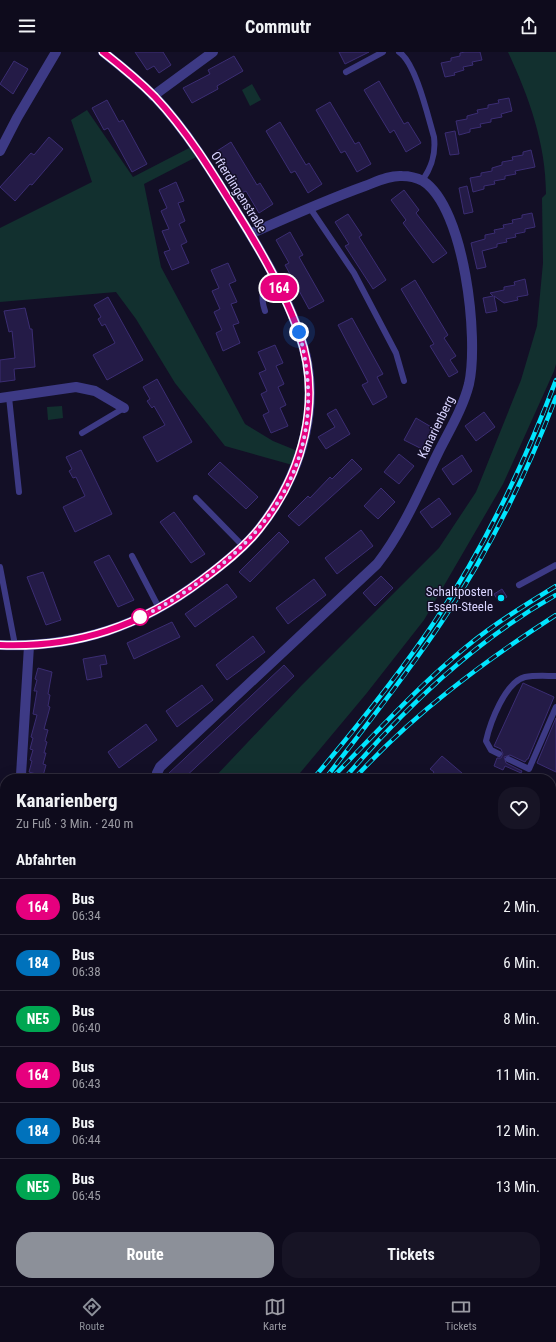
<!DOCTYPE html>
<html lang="de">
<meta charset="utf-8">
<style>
:root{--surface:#0e0b1c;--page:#171425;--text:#f1f3f6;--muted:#9b9ba3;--line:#2e2b3b;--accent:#8c9099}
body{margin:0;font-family:"Roboto Condensed",sans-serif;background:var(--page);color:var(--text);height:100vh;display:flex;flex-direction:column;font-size:15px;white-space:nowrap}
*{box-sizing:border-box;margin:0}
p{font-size:13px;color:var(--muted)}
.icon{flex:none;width:22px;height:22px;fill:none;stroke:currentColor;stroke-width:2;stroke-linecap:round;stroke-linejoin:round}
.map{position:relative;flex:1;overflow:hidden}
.panel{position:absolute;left:0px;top:722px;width:556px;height:512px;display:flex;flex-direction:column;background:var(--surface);border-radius:16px 16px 0 0;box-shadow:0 4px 16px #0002,0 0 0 1px var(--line)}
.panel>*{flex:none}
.badge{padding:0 8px;border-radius:13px;font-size:14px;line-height:26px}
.you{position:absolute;width:20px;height:20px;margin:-10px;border:3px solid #fff;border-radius:50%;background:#1a73e8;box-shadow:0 0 0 6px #1a73e833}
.map>.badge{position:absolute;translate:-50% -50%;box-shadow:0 0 0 2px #fff}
h2{padding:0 16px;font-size:15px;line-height:36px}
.round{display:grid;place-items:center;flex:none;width:42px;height:42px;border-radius:16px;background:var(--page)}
.headline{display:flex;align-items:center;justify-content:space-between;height:68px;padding:0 16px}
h1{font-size:19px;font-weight:700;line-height:30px}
.cta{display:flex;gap:8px;margin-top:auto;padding:8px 16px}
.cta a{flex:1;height:46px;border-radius:16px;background:var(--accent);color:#fff;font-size:16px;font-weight:700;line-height:46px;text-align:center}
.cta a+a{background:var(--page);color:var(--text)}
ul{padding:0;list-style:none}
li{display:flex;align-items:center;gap:12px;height:56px;padding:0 16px;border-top:1px solid var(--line)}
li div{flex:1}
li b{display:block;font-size:15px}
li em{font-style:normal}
li .badge{min-width:44px;font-weight:700;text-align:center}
header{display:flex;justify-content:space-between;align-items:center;height:52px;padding:0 16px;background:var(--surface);font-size:18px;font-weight:700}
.tab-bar{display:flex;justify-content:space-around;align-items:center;height:56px;border-top:1px solid var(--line);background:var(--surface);font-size:11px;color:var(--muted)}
.tab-bar a{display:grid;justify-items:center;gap:2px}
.tab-bar .selected{color:var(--accent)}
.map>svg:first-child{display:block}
</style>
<header><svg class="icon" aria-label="menu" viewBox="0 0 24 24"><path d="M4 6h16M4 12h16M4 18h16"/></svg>Commutr<svg class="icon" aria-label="share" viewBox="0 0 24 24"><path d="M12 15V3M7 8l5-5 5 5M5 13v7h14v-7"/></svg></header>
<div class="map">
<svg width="556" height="1234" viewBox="0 0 556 1234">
<rect width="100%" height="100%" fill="#130f26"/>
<g fill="#12302f">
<path d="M508,0H556V312L554,319L503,432L424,568L366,642L295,727H213L301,634L439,496L476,440L521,328L537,274L543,211L542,146L546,142C546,92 529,45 508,0Z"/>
<polygon points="252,32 261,48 250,54 242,38"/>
<polygon points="87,58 133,125 193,94 200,103 144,132 161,215 245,372 273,389 300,400 296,414 225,394 175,331 136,267 116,240 0,250 0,176 92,130 71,68"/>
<polygon points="62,354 63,366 48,368 47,355"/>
<polygon points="0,746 5,746 5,989 0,995"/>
<polygon points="556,1037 556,1164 551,1165 551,1040"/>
<polygon points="279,1229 407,1229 398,1234 273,1234"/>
</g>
<polygon fill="#0c2248" points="556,1173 556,1234 543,1234 542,1229 551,1229 551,1174"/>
<g fill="#241b47" stroke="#3b2d73">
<polygon points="135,0 163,0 171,13 159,21 154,14 147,18"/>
<polygon points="339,0 369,0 345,12"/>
<polygon points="465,0 480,0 482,8 472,10 473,13 463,15 464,18 454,21 455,23 445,25 441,11 451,9 451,6 460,4 460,1"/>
<polygon points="234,4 243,19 217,34 218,37 192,51 183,36 210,22 208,18"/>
<polygon points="14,9 28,17 13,42 0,32"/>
<polygon points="379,29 404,72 408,70 421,91 406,100 394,78 390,81 364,38"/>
<polygon points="509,46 512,59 501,62 502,65 491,67 491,70 480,72 481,75 470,77 470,80 459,83 456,69 467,67 467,64 478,61 477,58 488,56 488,53 499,51 498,48"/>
<polygon points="107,48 119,70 123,68 147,112 132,120 108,76 104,78 92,56"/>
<polygon points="330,50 355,92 359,90 371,112 357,120 345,99 341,101 316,58"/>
<polygon points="280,70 306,113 309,111 322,132 308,141 295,119 291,121 266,79"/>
<polygon points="455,79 459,102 450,103 445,81"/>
<polygon points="49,85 63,97 32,133 30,132 15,149 0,135 31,101 34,103"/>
<polygon points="231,90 257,133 260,131 273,152 259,161 246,139 242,141 217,99"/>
<polygon points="531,98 535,115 515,119 516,122 505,124 505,127 494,129 495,132 484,134 484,137 473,140 470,126 481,124 481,121 492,119 492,116 502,113 502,110 513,108 512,105 523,103 523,100"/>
<polygon points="176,130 184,149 178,151 185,169 179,172 187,190 181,193 189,211 172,218 164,200 170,198 162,179 169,177 161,159 167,156 159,138"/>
<polygon points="467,134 473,160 464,162 459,136"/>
<polygon points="404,138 419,158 416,161 447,201 433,211 403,171 406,168 391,148"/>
<polygon points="532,161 535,175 525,177 525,180 515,182 516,185 506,187 507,190 497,192 497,195 482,199 486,215 477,217 471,191 485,187 485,183 495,181 494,178 504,176 503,173 513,171 512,168 522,166 522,163"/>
<polygon points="348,162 362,183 359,185 386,228 373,237 345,194 349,192 335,170"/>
<polygon points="290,180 303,203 299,205 324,249 309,257 285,213 289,211 276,188"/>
<polygon points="228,211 236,229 229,232 237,250 231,252 239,271 233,273 240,291 223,299 216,281 222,278 214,260 220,257 212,239 219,236 211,218"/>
<polygon points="525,227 528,243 517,245 518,248 504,251 494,244 497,259 486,261 483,246 493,244 490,241 504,238 504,235 515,233 514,230"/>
<polygon points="415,228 448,283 444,286 456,304 450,308 458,320 449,325 430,294 434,292 401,237"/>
<polygon points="108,245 143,308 107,328 93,303 115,291 105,272 102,274 98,267 101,265 94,253"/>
<polygon points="25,256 30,277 32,277 35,315 14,317 15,328 0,330 0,308 15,306 12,279 9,280 4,259"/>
<polygon points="352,266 383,322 377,325 387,345 373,353 362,333 368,330 338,273"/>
<polygon points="275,293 283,311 276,314 284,332 278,335 286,353 280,356 288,374 271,381 263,363 269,360 261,342 267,339 259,321 266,318 258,300"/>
<polygon points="157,327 192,390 157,410 143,385 165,373 154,354 152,356 147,349 150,347 143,335"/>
<polygon points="336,357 350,382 326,397 318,385 335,375 327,362"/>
<polygon points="484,360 495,375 476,389 465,374"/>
<polygon points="416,366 433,376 422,397 404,388"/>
<polygon points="81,398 112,462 75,480 63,455 85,444 76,425 73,426 69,419 72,417 66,405"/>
<polygon points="399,402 414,414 399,432 384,420"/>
<polygon points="462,403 472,419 453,433 442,417"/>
<polygon points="352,407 362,417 299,474 288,464 308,444 310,446 330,425 332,427"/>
<polygon points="220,410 258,445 246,457 208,422"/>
<polygon points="381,436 395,450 378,467 364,454"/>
<polygon points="439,446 451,462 432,476 420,460"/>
<polygon points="174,460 205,502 191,511 160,470"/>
<polygon points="361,478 373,494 337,522 325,506"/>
<polygon points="279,480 289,490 250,530 239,520"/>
<polygon points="109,503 134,548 118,555 94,510"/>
<polygon points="43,520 61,568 46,573 27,525"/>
<polygon points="381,524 393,536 375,554 363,541"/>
<polygon points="314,527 326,543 288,572 276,556"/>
<polygon points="227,532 237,545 195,575 185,562"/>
<polygon points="502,537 507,545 499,550 494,542"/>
<polygon points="172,570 180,585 134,607 127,591"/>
<polygon points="253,584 265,600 227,628 216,613"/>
<polygon points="105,603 107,612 100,613 102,625 87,628 83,607"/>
<polygon points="284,613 294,624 183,727 173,727 168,722"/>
<polygon points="38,616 52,620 48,642 50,643 48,654 50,655 44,677 48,678 45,689 47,690 44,701 46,701 43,712 46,713 43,724 29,720 32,709 30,708 33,698 30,697 33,686 31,685 37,663 33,662 37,639 34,639 37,628 35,627"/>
<polygon points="523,631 554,645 528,707 527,707 525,710 510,703 504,705 506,711 522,719 521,721 505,714 503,718 494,714 497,706 501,706 503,702 501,697 494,694"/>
<polygon points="202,633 213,648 177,675 166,659"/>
<polygon points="556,666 556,720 537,711"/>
<polygon points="146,672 157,688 119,716 108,700"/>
<polygon points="442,704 469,727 428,727 434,720 430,717"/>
</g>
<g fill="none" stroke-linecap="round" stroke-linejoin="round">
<g stroke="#3d3a85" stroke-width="6">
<path d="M399,0C416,11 428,65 434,85C436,102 432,115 422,129"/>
<polyline points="346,20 383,0"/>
<polyline points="310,156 354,221 396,301 404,329"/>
<path d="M265,259C260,244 262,237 273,226"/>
<polyline points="9,345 19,440"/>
<polyline points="82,381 124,356"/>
<polyline points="196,446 243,494"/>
<polyline points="132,504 159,556"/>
<polyline points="0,515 15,593"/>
<polyline points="519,533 556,513"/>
<path d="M499,702L491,698L486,689C490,671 505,630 525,625C535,623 546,624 556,624"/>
<polyline points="508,707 529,717 556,655"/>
<polyline points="450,1229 452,1234"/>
<polyline points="512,1229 514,1234"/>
</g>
<g stroke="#3d3a85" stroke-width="10">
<polyline points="153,44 213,0"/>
<polyline points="0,99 17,66 56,0"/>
<polyline points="0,346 76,335 95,339 124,356"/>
<path d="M0,593C77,596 141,574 202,528C222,513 244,496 259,477C297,429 319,366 306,305C294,254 264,204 236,159C212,120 187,79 155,45C139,29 121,14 103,0"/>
<path d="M157,721L160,715L377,512C403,479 420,438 438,401C449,379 463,356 469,332C479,287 465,156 423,129C417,126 408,124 402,124C389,123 376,130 365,134C326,148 288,165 250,182"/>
<polyline points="21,723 29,594"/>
<polyline points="551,886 556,885"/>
<polyline points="551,972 556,969"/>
<polyline points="0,1227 5,1224"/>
<polyline points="132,1229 135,1234"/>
</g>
<defs>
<g id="rail">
<path d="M313,727C356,676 398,624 435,569C486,493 524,412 556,328"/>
<path d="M325,727C364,676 405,625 441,571C488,501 526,424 556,345"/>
<path d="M331,727C375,682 417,635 466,595C494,572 525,553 556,534"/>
<path d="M344,727C406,655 473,590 556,543"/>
<path d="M354,727C413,662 483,610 556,563"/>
<polyline points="0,1090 5,1084"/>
<polyline points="0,1100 5,1095"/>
<polyline points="0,1123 5,1118"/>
<polyline points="0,1133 5,1128"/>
</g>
</defs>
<use href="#rail" stroke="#00e5ff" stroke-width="4.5"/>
<use href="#rail" stroke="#130f26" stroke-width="3" stroke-dasharray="9" stroke-linecap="butt"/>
</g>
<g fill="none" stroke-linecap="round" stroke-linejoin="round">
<defs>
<path id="line" d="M0,593C77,596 141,574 202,528C222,513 244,496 259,477C303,422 323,348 299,281C284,238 260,197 236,159C212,120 187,79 155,45C139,29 121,14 103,0"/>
</defs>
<use href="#line" stroke="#fff" stroke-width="9"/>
<use href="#line" stroke="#e6007e" stroke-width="6"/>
<path stroke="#d9d4ff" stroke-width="4" stroke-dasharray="0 7.2" d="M140,565C162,556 186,540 207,524C290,462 327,383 299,280"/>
</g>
<circle fill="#00e5ff" stroke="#130f26" stroke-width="1.5" cx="501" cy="546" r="4"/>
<circle fill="#fff" stroke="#e6007e" stroke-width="2" cx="140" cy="565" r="8"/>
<g text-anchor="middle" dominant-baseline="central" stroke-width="3" stroke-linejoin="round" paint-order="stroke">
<g font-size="13" fill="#d9d4ff" stroke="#130f26">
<text transform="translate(239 140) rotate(58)">Ofterdingenstraße</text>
<text transform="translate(436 375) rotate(-64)">Kanarienberg</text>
</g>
<g font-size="13" fill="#d9d4ff" stroke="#130f26" text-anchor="end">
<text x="493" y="539">Schaltposten<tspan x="493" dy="15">Essen-Steele</tspan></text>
</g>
</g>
</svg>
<div class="you" style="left:299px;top:280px"></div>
<b class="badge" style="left:279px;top:236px;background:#e6007e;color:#fff">164</b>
<section class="panel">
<div class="headline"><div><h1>Kanarienberg</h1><p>Zu Fuß · 3 Min. · 240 m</p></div><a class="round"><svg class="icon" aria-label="heart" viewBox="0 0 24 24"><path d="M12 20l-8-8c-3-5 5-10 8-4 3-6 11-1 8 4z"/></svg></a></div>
<h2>Abfahrten</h2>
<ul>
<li><span class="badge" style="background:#e6007e;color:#fff">164</span><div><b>Bus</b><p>06:34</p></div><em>2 Min.</em></li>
<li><span class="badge" style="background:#0072bc;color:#fff">184</span><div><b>Bus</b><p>06:38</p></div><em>6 Min.</em></li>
<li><span class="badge" style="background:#00a651;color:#fff">NE5</span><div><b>Bus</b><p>06:40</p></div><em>8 Min.</em></li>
<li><span class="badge" style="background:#e6007e;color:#fff">164</span><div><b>Bus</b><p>06:43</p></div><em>11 Min.</em></li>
<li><span class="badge" style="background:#0072bc;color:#fff">184</span><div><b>Bus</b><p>06:44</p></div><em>12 Min.</em></li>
<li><span class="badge" style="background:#00a651;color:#fff">NE5</span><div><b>Bus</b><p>06:45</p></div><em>13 Min.</em></li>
</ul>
<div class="cta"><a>Route</a><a>Tickets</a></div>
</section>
</div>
<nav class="tab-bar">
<a class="selected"><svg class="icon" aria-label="directions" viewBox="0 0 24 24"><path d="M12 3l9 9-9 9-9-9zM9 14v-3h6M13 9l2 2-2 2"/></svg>Route</a>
<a><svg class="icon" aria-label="map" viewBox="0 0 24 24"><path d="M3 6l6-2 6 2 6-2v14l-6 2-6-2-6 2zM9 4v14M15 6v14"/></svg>Karte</a>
<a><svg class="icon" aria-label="tickets" viewBox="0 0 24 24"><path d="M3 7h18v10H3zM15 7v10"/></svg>Tickets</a>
</nav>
